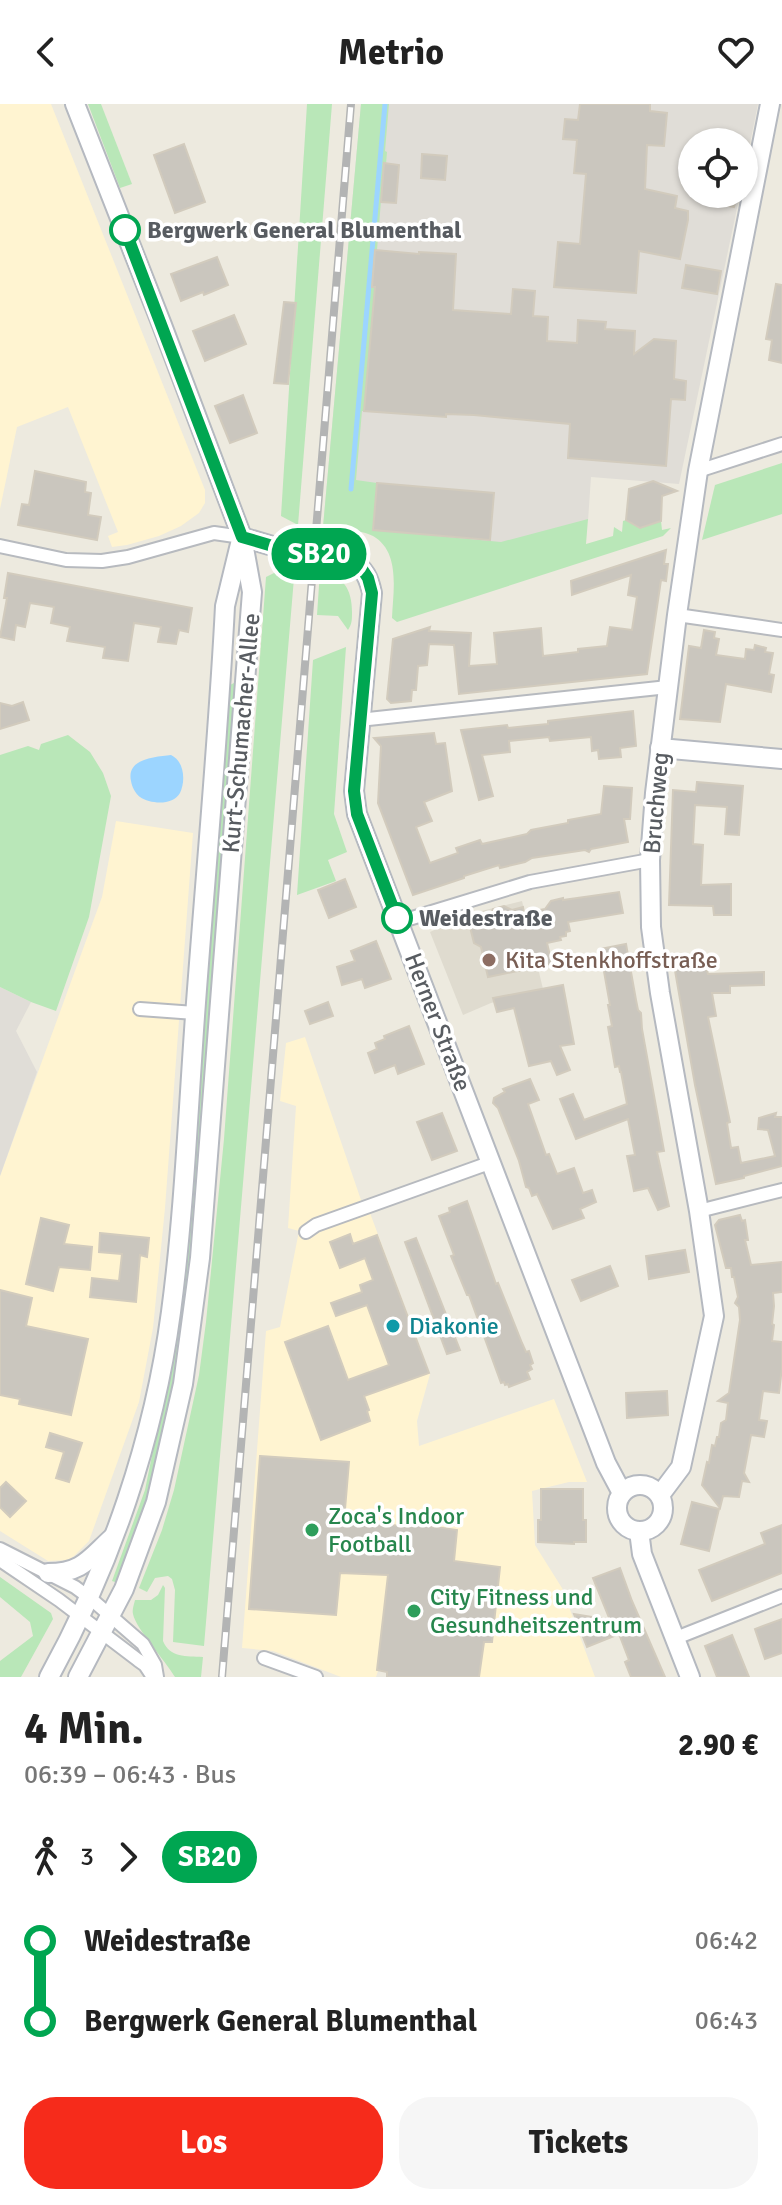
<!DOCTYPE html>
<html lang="de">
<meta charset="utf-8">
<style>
:root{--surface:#fff;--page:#f6f6f6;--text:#222;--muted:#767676;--accent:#f62b1b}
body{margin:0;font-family:Signika,sans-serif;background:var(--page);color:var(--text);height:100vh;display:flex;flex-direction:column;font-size:30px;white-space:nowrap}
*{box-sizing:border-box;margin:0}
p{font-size:26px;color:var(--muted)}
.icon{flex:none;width:44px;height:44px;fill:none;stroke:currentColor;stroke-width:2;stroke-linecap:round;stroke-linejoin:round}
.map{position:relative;height:1573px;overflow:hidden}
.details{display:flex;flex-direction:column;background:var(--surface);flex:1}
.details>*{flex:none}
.badge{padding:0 16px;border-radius:26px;font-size:28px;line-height:52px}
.buttons{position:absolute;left:678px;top:24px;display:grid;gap:16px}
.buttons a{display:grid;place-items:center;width:80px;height:80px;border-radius:50%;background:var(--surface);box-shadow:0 2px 6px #0004;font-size:40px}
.map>.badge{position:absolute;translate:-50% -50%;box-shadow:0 0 0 4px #fff}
.legs{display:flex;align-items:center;gap:12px;height:88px;padding:0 24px;font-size:26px}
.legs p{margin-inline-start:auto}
.overview{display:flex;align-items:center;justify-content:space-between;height:136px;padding:0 24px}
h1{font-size:44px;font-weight:800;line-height:60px}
.cta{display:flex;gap:16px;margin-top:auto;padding:16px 24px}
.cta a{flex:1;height:92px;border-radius:32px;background:var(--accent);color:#fff;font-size:32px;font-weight:800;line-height:92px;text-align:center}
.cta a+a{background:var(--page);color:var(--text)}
ul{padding:0 24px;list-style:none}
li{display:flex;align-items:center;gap:28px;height:80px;font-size:30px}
li i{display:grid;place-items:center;width:12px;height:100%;margin:0 10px;background:currentColor}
li i::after{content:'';width:20px;height:20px;margin:-10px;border:6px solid;border-radius:50%;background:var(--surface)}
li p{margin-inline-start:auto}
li:first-child i{background:linear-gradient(#0000 50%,currentColor 0)}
li:last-child i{background:linear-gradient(currentColor 50%,#0000 0)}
header{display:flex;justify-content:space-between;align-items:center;height:104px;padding:0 24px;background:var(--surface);font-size:36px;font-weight:800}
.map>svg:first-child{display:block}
</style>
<header><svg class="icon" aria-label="back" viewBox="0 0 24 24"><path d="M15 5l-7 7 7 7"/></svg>Metrio<svg class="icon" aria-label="heart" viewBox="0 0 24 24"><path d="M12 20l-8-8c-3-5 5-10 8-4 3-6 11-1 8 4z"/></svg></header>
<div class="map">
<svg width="782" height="1573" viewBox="0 0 782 1573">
<rect width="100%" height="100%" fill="#edeadf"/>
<g fill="#fff4d1">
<polygon points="0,0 51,0 205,386 205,399 199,409 181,422 159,432 127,441 112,443 108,432 118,428 68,303 17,323 0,405"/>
<polygon points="116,717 193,729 165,1104 153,1224 139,1298 89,1437 74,1452 68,1456 48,1457 0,1427 0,1072 102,793"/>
<polygon points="305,933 361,1096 370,1109 430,1270 417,1317 419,1342 554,1295 587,1378 569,1378 532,1387 535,1441 562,1484 595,1573 442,1573 378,1567 376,1573 341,1573 273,1547 242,1544 266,1227 280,1223 299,1127 288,1124 296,1002 280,997 286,939"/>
</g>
<g fill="#e0ddd7">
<polygon points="361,0 758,0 744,69 744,38 692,38 692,90 740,90 679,380 591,373 588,417 502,439 323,423"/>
<polygon points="0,883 31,898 16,927 37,968 0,1072"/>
</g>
<polygon fill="#dfdbcf" points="522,797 543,885 491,899 463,911 430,828 469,810"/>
<g fill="#b9e7b8">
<polygon points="88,0 101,0 132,80 120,84"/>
<polygon points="307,0 332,0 298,421 281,412"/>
<path d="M361,0H389L385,47L387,48L386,60H384L377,146H375V183L370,260H368L364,307H362L356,376L377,379L373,426L501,438L588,415L586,440L613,432L614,423L622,428L623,417L626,416L661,417L662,426L671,424L663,432L397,518L392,514C393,488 401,448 373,432C362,426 336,425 323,423Z"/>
<polygon points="782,359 782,410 702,436 715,381"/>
<path d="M320,467C343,471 352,485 352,508C352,516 352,520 348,526L338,512L317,511Z"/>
<polygon points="274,469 294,474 204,1542 173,1538 175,1486 172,1475 168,1472 155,1474 147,1488 139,1484 162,1426 174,1386 199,1271 206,1218 224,1035 266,473"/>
<polygon points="346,543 334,710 347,748 328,756 336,777 297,791 313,556"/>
<polygon points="238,577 189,1177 169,1307 148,1395 118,1479 112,1477 145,1386 167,1277 202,925 230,581"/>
<polygon points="68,631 90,648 103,669 111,692 89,813 56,907 31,898 0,883 0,651 28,642 39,646 41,640"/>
<polygon points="0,1473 51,1509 53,1515 21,1573 0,1573 0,1557 33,1532 30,1518 0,1493"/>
<path d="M163,1481L165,1484L163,1537C170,1554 186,1552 203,1553L201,1573H175C165,1556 136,1525 133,1510C132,1505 134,1501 135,1496H151L158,1491Z"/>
</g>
<path fill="#9cd5ff" d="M171,651C184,657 186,676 180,689C173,702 150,700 140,693C135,689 132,683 131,677C126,654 156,653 171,651Z"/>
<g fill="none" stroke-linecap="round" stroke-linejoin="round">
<polyline stroke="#9cd5ff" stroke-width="5" points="351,385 385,0"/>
</g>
<g fill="#cac6be" stroke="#d2cbbd" stroke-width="2">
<polygon points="580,0 650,0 650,7 667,9 664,42 647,41 645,85 677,92 675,104 688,107 688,116 680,155 639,147 636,189 554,183 558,138 580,140 586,70 574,69 577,36 563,35 565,15 578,16"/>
<polygon points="184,40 205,98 175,109 154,51"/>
<polygon points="422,50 447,52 445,76 421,74"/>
<polygon points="384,59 399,61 396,99 381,98"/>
<polygon points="700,90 737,90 734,103 700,96"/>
<polygon points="375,146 419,150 419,148 456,150 453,206 511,210 513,185 535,187 533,212 548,213 547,237 577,239 578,216 606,218 605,225 635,227 634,250 654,235 676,237 674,275 686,277 685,296 671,295 666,362 568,354 570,320 474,311 446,310 446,313 364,307 375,183 372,183"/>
<polygon points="217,153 228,181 204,191 203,188 181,197 171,170"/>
<polygon points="686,161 721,167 717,190 682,184"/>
<polygon points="776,180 782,181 782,259 769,256 772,236 766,235"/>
<polygon points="284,198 296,199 288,280 274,279"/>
<polygon points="234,211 246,240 205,257 193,227"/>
<polygon points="243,291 257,329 230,339 215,302"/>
<polygon points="35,367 86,378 85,388 91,389 88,411 101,413 97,436 18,421 22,400 29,401"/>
<polygon points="653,377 677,387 662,392 661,417 640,424 626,416 629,385"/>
<polygon points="377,379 494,389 490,436 373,426"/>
<polygon points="666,446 664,460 668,460 666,477 661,476 647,570 459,590 454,541 429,540 427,561 418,562 416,586 412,586 411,597 391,599 387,595 393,535 430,523 429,527 471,529 469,562 497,560 494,529 541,524 543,552 578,548 578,545 607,542 610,523 632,526 637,493 628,491 631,471 572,491 571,477"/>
<polygon points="8,469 192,504 188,528 179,526 176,540 158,538 161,523 134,519 128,557 103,554 105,543 67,537 70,523 51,519 54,503 30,499 25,523 16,521 14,536 0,533 7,494 4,494"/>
<polygon points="704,526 715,528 714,534 719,535 716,551 745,555 746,545 754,546 755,541 766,544 765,548 773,549 769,570 774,571 771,588 726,580 720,618 680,615 689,542 701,544"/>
<polygon points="23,598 29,616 0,625 0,599 12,602"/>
<polygon points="633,607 636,642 620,644 621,653 599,655 598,646 592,647 591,633 550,637 549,633 509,637 510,648 482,651 493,692 479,696 461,626 507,621 508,624 527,622 548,620 548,617"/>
<polygon points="434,629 436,640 445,639 452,687 424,698 432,717 416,723 430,759 458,749 456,744 480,736 482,740 527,730 531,726 568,719 568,716 601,710 604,682 632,684 630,715 624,715 628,738 591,745 589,748 585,746 532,754 525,758 500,764 499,761 464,772 464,774 413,791 378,699 381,642 374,634"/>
<polygon points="697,678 743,682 739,731 725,730 727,703 695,701 693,740 703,741 701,781 731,780 731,811 714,811 713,802 669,801 673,686 696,688"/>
<polygon points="345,775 356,803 329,814 318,786"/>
<polygon points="619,788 623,809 568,818 570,827 566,828 566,832 560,833 561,836 547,839 552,860 488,873 481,843 474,839 470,823 491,818 490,811 493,805 504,802 512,806 523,803 524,809 545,805 551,797 563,794 563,796"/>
<polygon points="376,837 391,875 365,884 362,875 342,881 337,863 355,857 351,847"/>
<polygon points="626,840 636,896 638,906 641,909 642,925 664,1047 657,1048 669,1102 658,1106 648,1084 634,1087 627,1052 635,1051 628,1015 576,1035 560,995 573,990 584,1016 627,1000 621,968 620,968 619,962 615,963 611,940 608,923 612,922 608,901 610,901 600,845"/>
<polygon points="705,859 708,870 764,868 764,881 730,882 730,889 712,889 716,912 708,913 730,1018 727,1019 731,1044 738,1043 741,1059 775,1052 768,1026 758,1025 759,1014 776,1009 775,1013 782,1013 782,1062 744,1072 744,1074 716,1080 695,981 674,861"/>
<polygon points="563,881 574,940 560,942 570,966 557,971 551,957 529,962 514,904 497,908 493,894"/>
<polygon points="328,898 333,912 310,920 305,907"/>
<polygon points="409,922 424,960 398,970 395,961 375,969 368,949 377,945 375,939 385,935 384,932"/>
<polygon points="530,975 539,996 528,1000 546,1051 549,1050 557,1070 574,1064 583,1089 592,1086 596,1098 580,1105 584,1114 553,1125 537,1090 532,1092 529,1084 526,1083 519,1057 498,1004 493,999 494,994 505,988 503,985"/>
<polygon points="442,1009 457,1047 432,1056 417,1018"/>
<polygon points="467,1097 496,1180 498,1179 522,1239 526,1248 529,1247 533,1259 530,1261 532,1265 527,1268 530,1275 509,1283 508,1280 505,1281 504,1278 501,1279 469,1191 467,1191 451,1152 454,1151 439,1112 450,1108 449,1104"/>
<polygon points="740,1111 742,1117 745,1116 748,1136 745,1136 751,1161 782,1158 782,1188 773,1189 774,1202 772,1220 774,1221 772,1237 782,1238 782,1263 779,1289 763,1287 759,1316 767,1317 764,1333 751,1331 744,1369 749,1378 742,1377 739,1393 723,1392 720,1404 702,1381 707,1358 709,1359 712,1341 715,1342 717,1333 719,1333 721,1319 726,1316 728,1299 718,1297 729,1289 740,1216 739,1203 735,1199 738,1193 734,1173 732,1173 731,1164 726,1164 715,1121 719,1116"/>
<polygon points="41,1114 69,1121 64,1140 92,1143 90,1166 59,1163 53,1187 26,1180"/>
<polygon points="100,1129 149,1134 147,1153 140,1151 136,1198 90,1193 92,1174 119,1177 122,1150 99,1148"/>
<polygon points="350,1130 353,1140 377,1131 429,1269 364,1292 369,1306 367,1307 370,1317 321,1336 285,1238 328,1222 348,1276 389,1261 367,1201 336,1212 331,1199 362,1188 360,1181 373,1176 365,1154 340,1164 330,1138"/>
<polygon points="416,1134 460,1246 447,1250 405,1138"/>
<polygon points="685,1146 689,1168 649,1175 646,1152"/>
<polygon points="610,1162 618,1182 581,1197 572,1176"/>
<polygon points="0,1186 32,1194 26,1222 88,1235 71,1311 19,1300 20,1295 0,1291"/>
<polygon points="667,1287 668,1311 627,1314 626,1289"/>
<polygon points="50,1329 82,1339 69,1378 56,1374 64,1348 46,1343"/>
<polygon points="260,1352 349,1358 344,1417 402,1422 402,1418 457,1426 454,1457 500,1463 492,1538 484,1538 479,1573 387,1573 387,1568 377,1566 388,1471 340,1469 336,1511 249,1505"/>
<polygon points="6,1378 26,1397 10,1413 0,1403 0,1384"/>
<polygon points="541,1385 583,1385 583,1416 586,1416 586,1438 574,1438 574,1440 538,1438 538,1416 541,1416"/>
<polygon points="692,1398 719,1405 709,1447 681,1440"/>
<polygon points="782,1421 782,1469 712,1497 699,1466 765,1440 761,1429"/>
<polygon points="620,1464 632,1497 665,1573 631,1573 625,1558 629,1556 619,1530 587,1543 574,1510 610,1516 593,1474"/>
<polygon points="782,1515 782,1549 765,1555 755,1525"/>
<polygon points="732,1531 749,1573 717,1573 705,1542"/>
</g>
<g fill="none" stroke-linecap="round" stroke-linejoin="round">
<defs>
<g id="street">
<polyline points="698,367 782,340"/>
<polyline points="0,442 66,456 102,457 128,453 214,429 242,433"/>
<polyline points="677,511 782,526"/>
<polyline points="359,616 668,583"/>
<polyline points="399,818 530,778 650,756"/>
<polyline points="140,905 195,909"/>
<polyline points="699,1107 782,1086"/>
<polyline points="306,1128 316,1121 492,1058"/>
<polyline points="0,1445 75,1483 90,1494 143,1540 155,1561 157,1573"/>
<polyline points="0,1456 59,1496 138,1556 145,1561 153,1573"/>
<polyline points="676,1534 782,1492"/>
<polyline points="264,1554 316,1573"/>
</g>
<g id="secondary">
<polyline points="75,0 162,221 242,433 252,488 200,1154 183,1280 156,1398 124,1485 78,1573"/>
<path d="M242,433L276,443L352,457C365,465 369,475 372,489L354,687L357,710L606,1359L622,1389"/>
<polyline points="660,644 782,655"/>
<circle cx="640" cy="1404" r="23"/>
<polyline points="660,1391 681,1363 714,1212 699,1107 660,889 651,823 650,756 655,689 677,511 698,367 770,0"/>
<polyline points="639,1427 642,1450 690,1573"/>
<path d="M48,1469C82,1469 89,1455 112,1434"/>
<path d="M49,1573C111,1461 154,1335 171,1208C184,1110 188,1010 195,912C205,775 218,639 225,502L240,440"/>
</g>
</defs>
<use href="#street" stroke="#b7babf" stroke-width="16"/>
<use href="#secondary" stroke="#b5b9c0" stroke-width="22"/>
<use href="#street" stroke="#fff" stroke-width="12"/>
<use href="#secondary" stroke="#fff" stroke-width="18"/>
<defs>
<polyline id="rail" points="222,1573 351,0"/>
</defs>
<use href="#rail" stroke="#b3b4b4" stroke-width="8"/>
<use href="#rail" stroke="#fff" stroke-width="5" stroke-dasharray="15" stroke-linecap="butt"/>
</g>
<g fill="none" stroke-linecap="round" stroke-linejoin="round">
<defs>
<polyline id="line-1" points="125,126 242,433 276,443 352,457 360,462 368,474 372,489 354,687 357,710 397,814"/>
</defs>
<use href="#line-1" stroke="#fff" stroke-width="18"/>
<use href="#line-1" stroke="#00a651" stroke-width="12"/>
</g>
<g fill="#fff" stroke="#00a651" stroke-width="4">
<circle cx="125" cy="126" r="14"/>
<circle cx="397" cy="814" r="14"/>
</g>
<circle fill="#8d6e63" stroke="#fff" stroke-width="3" cx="489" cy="856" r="8"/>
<circle fill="#0f9aa8" stroke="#fff" stroke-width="3" cx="393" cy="1222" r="8"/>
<g fill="#2e9e5b" stroke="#fff" stroke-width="3">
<circle cx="312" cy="1426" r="8"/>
<circle cx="414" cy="1507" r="8"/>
</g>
<g text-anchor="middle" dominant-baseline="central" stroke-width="7" stroke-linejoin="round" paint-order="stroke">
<g font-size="24" font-weight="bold" fill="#585c61" stroke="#fff" text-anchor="start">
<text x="147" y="126">Bergwerk General Blumenthal</text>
<text x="419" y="814">Weidestraße</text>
</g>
<g font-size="24" fill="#585c61" stroke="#fff">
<text transform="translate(241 629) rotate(-85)">Kurt-Schumacher-Allee</text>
<text transform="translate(656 699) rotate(-85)">Bruchweg</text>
<text transform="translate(438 918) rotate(69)">Herner Straße</text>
</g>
<g font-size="24" fill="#785e54" stroke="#fff" text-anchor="start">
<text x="505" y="856">Kita Stenkhoffstraße</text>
</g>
<g font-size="24" fill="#0d838f" stroke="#fff" text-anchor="start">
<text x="409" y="1222">Diakonie</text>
</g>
<g font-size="24" fill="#27864d" stroke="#fff" text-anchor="start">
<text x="328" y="1412">Zoca's Indoor<tspan x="328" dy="28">Football</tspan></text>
<text x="430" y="1493">City Fitness und<tspan x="430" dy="28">Gesundheitszentrum</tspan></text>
</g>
</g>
</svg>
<div class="buttons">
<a><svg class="icon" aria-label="locate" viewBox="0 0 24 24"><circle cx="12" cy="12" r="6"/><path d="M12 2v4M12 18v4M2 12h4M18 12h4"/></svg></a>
</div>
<b class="badge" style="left:319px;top:450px;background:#00a651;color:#fff">SB20</b>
</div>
<section class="details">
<div class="overview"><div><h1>4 Min.</h1><p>06:39 – 06:43 · Bus</p></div><b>2.90 €</b></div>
<div class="legs"><svg class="icon" aria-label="walk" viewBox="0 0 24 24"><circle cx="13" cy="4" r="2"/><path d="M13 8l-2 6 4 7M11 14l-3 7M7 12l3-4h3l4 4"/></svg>3<svg class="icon" aria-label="forward" viewBox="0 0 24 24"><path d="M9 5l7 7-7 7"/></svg><b class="badge" style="background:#00a651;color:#fff">SB20</b></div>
<ul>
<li><i style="color:#00a651"></i><b>Weidestraße</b><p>06:42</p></li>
<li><i style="color:#00a651"></i><b>Bergwerk General Blumenthal</b><p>06:43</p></li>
</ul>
<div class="cta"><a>Los</a><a>Tickets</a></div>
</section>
